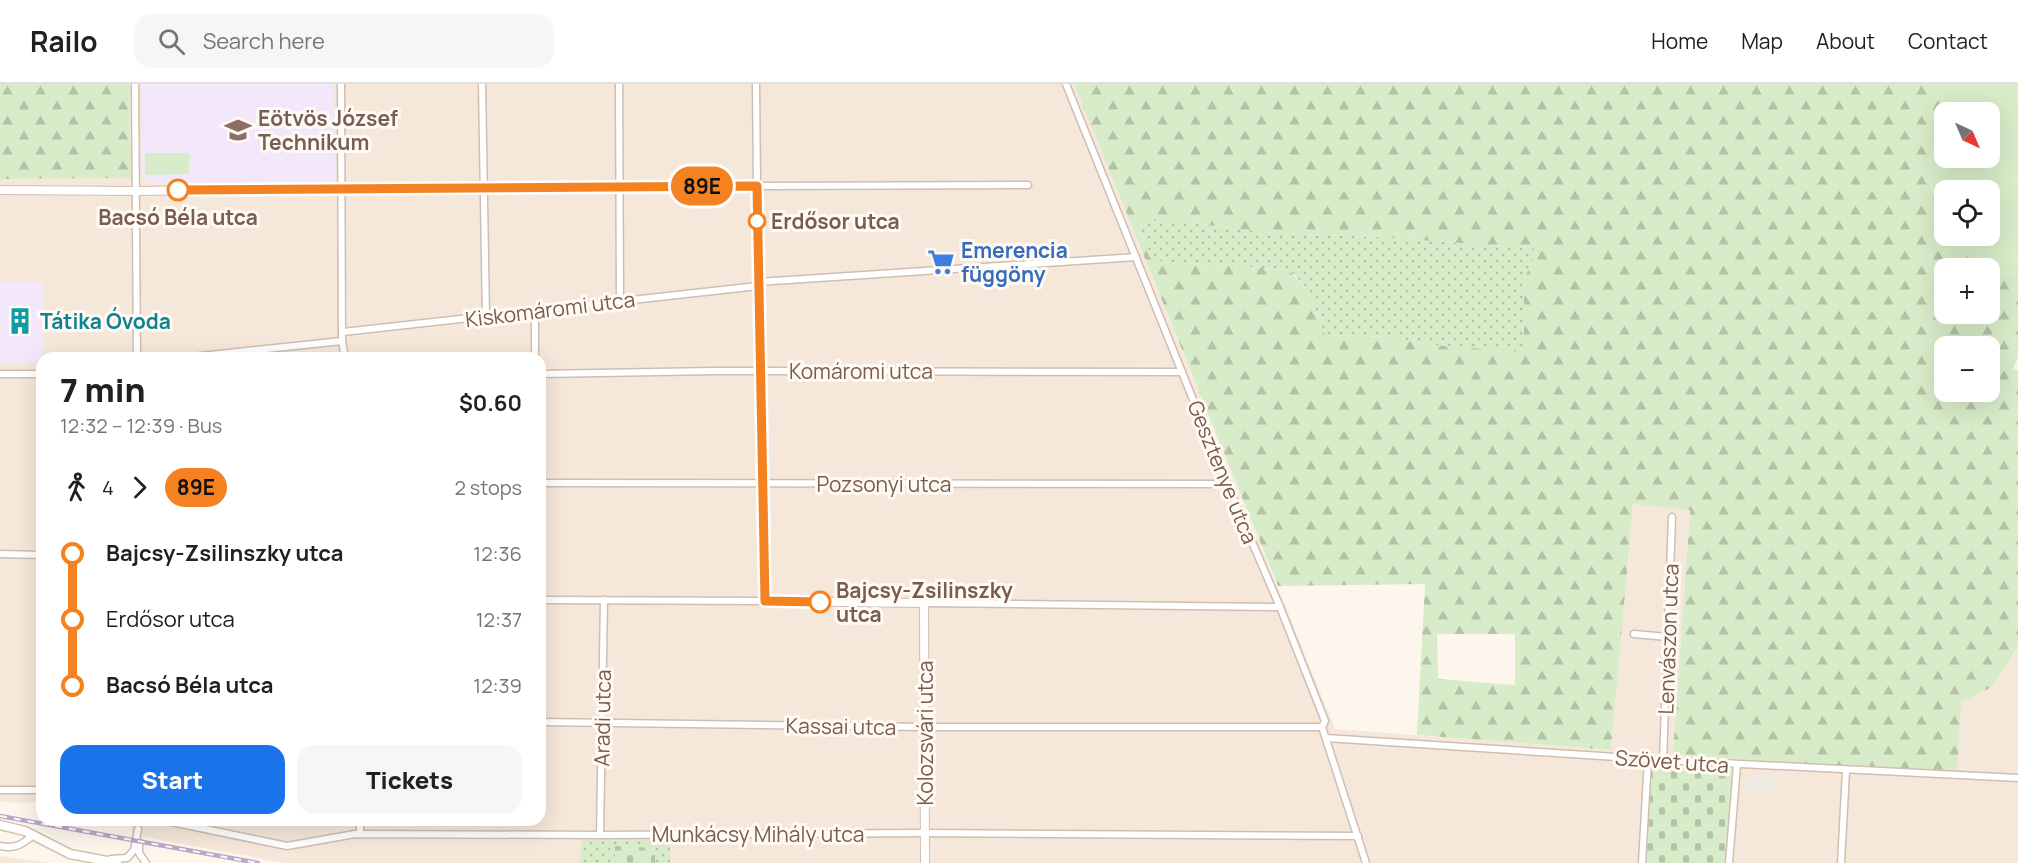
<!DOCTYPE html>
<meta charset="utf-8">
<style>
:root{--surface:#fff;--page:#f6f6f6;--text:#202124;--muted:#757577;--line:#e0e0e0;--accent:#1a73e8}
body{margin:0;font-family:Manrope,sans-serif;background:var(--page);color:var(--text);height:100vh;display:flex;flex-direction:column;font-size:22px;white-space:nowrap}
*{box-sizing:border-box;margin:0}
p{font-size:20px;color:var(--muted)}
.icon{flex:none;width:33px;height:33px;fill:none;stroke:currentColor;stroke-width:2;stroke-linecap:round;stroke-linejoin:round}
.map{position:relative;flex:1;overflow:hidden}
.side{position:absolute;left:36px;top:268px;width:510px;height:474px;display:flex;flex-direction:column;background:var(--surface);border-radius:18px;box-shadow:0 6px 24px #0002}
.side>*{flex:none}
.badge{padding:0 12px;border-radius:20px;font-size:21px;line-height:39px}
.needle{width:39px;rotate:136deg}
.buttons{position:absolute;left:1934px;top:18px;display:grid;gap:12px}
.buttons a{display:grid;place-items:center;width:66px;height:66px;border-radius:12px;background:var(--surface);box-shadow:0 6px 24px #0002;font-size:30px}
.map>.badge{position:absolute;translate:-50% -50%;box-shadow:0 0 0 3px #fff}
.legs{display:flex;align-items:center;gap:9px;height:66px;padding:0 24px;font-size:20px}
.legs p{margin-inline-start:auto}
.summary{display:flex;align-items:center;justify-content:space-between;height:102px;padding:0 24px}
h1{font-size:33px;font-weight:800;line-height:45px}
.primary-button{display:flex;gap:12px;margin-top:auto;padding:12px 24px}
.primary-button a{flex:1;height:69px;border-radius:18px;background:var(--accent);color:#fff;font-size:24px;font-weight:800;line-height:69px;text-align:center}
.primary-button a+a{background:var(--page);color:var(--text)}
ul{padding:0 24px;list-style:none}
li{display:flex;align-items:center;gap:21px;height:66px;font-size:22px}
li i{display:grid;place-items:center;width:9px;height:100%;margin:0 8px;background:currentColor}
li i::after{content:'';width:15px;height:15px;margin:-8px;border:4px solid;border-radius:50%;background:var(--surface)}
li p{margin-inline-start:auto}
li:first-child i{background:linear-gradient(#0000 50%,currentColor 0)}
li:last-child i{background:linear-gradient(currentColor 50%,#0000 0)}
header{display:flex;align-items:center;gap:36px;box-sizing:border-box;height:84px;padding:0 30px;background:var(--surface);border-bottom:2px solid var(--line)}
header strong{font-size:28px}
nav{display:flex;gap:33px;margin-inline-start:auto;font-size:21px}
.search{width:420px;height:54px;background:var(--page);display:flex;align-items:center;gap:15px;box-sizing:border-box;padding:0 21px;border-radius:18px;color:var(--muted);font-size:22px}
.map>svg:first-child{display:block}
</style>
<header>
<strong>Railo</strong>
<div class="search"><svg class="icon" aria-label="search" viewBox="0 0 24 24"><circle cx="10" cy="10" r="6"/><path d="M15 15l6 6"/></svg>Search here</div>
<nav><a>Home</a><a>Map</a><a>About</a><a>Contact</a></nav>
</header>
<div class="map">
<svg width="2018" height="779" viewBox="0 0 2018 779">
<defs>
<pattern id="grass-dots" width="8" height="8" patternUnits="userSpaceOnUse" patternTransform="scale(1.5)"><rect width="8" height="8" fill="#d8ecc9"/><path d="M2 2h.1M6 6h.1" fill="none" stroke="#b4c2a5" stroke-width="1.8" stroke-linecap="round"/></pattern>
<pattern id="forest-firs" width="22" height="20" patternUnits="userSpaceOnUse" patternTransform="scale(1.5)"><rect width="22" height="20" fill="#d8ecc9"/><path d="M5 1l3.5 6h-7zM16 11l3.5 6h-7z" fill="#b4c2a5"/></pattern>
<pattern id="cemetery-stones" width="16" height="16" patternUnits="userSpaceOnUse" patternTransform="scale(1.5)"><rect width="16" height="16" fill="#d8ecc9"/><path d="M2 7V4a2 2 0 0 1 4 0v3zM10 15v-3a2 2 0 0 1 4 0v3z" fill="#b4c2a5"/></pattern>
</defs>
<rect width="100%" height="100%" fill="#fdf6ec"/>
<g fill="#f5e8da">
<polygon points="129,0 1074,0 1335,645 1611,666 1633,420 1690,425 1673,670 1961,617 1992,603 2018,562 2018,779 284,779 133,751 130,737 540,736 540,274 42,274 42,719 0,718 0,95 130,94"/>
<polygon points="0,772 50,779 0,779"/>
</g>
<polygon fill="#efe9e4" points="1754,689 1766,689 1769,692 1772,691 1770,710 1748,708 1751,690"/>
<g fill="#f3e8fa">
<polygon points="142,0 334,0 335,99 149,100 142,91"/>
<polygon points="0,198 43,198 44,274 42,274 42,279 0,279"/>
</g>
<g fill="url(#grass-dots)">
<polygon points="1149,134 1275,149 1379,153 1543,165 1531,179 1524,196 1524,269 1430,261 1393,253 1325,251 1308,206 1290,186 1153,177 1140,144"/>
<polygon points="670,754 670,779 580,779 582,756"/>
</g>
<g fill="url(#forest-firs)" fill-rule="evenodd">
<polygon points="0,0 129,0 131,94 0,95"/>
<path d="M1074,0H1944L1931,107L1944,109V152H1968V184H1944V230H1989V188L2018,190V273L2013,285L2018,286V562L1992,603L1961,618L1957,691L1673,670L1690,426L1633,420L1611,666L1417,651L1425,500L1278,502ZM1149,134L1275,149L1379,153L1542,165L1531,179L1524,196V268L1430,261L1393,253L1325,251L1308,206L1293,191L1290,186L1153,177L1140,144ZM1944,262H1989V308H1944ZM1437,550H1515V601L1438,595Z"/>
</g>
<g fill="url(#cemetery-stones)">
<polygon points="1648,675 1737,681 1729,779 1642,779"/>
<polygon points="615,762 655,764 655,779 615,779"/>
</g>
<g fill="#d8ecc9" fill-rule="evenodd">
<path d="M1944,0H2018V190L1989,188V184H1968V152H1989V106H1944V109L1931,107ZM1944,28H1989V74H1944Z"/>
<polygon points="145,69 189,69 189,90 145,91"/>
</g>
<g fill="none" stroke-linecap="round" stroke-linejoin="round">
<defs>
<g id="minor">
<polyline points="135,0 137,274"/>
<polyline points="341,0 342,257 345,274"/>
<polyline points="482,0 486,233"/>
<polyline points="619,0 620,216"/>
<polyline points="756,0 757,102 1028,101"/>
<polyline points="1066,0 1227,400 1280,523 1325,637 1322,643 1366,779"/>
<polyline points="758,198 1136,173"/>
<path d="M343,248C481,234 620,216 758,202"/>
<polyline points="182,274 342,257"/>
<polyline points="535,274 535,227"/>
<polyline points="0,290 42,290"/>
<polyline points="540,290 714,287 1182,288"/>
<polyline points="540,399 1227,400"/>
<polyline points="0,470 42,471"/>
<polyline points="540,516 765,517"/>
<polyline points="924,519 1280,523"/>
<polyline points="1634,550 1668,553"/>
<polyline points="540,638 926,643 1322,643"/>
<polyline points="1326,654 1663,676 2018,694"/>
<polyline points="1663,676 1672,433"/>
<polyline points="0,706 42,706"/>
<polyline points="162,736 287,762 355,750 600,751 925,749 1358,752"/>
<polyline points="360,750 360,736"/>
<polyline points="600,751 604,516"/>
<polyline points="139,758 139,769 146,779"/>
<path d="M0,762C15,765 22,761 33,751"/>
<polyline points="111,775 127,774 134,766 138,745"/>
<polyline points="1642,779 1648,675"/>
<polyline points="1729,779 1737,681"/>
<polyline points="1841,779 1846,687"/>
</g>
<polyline id="tertiary" points="0,106 136,107 427,103 619,104 757,102 765,517 924,519 925,779"/>
<polyline id="secondary" points="0,741 25,747 70,770 117,779"/>
</defs>
<use href="#minor" stroke="#d1beb0" stroke-width="9"/>
<use href="#tertiary" stroke="#d1beb0" stroke-width="10"/>
<use href="#secondary" stroke="#d6c0b0" stroke-width="11"/>
<use href="#minor" stroke="#fff" stroke-width="6"/>
<use href="#tertiary" stroke="#fff" stroke-width="8"/>
<use href="#secondary" stroke="#fff" stroke-width="8"/>
<defs>
<polyline id="rail" points="0,732 258,779"/>
</defs>
<use href="#rail" stroke="#b9a8c9" stroke-width="4.5"/>
<use href="#rail" stroke="#fffaf3" stroke-width="2" stroke-dasharray="7" stroke-linecap="butt"/>
</g>
<g fill="none" stroke-linecap="round" stroke-linejoin="round">
<defs>
<polyline id="line-1" points="178,106 757,102 765,517 820,518"/>
</defs>
<use href="#line-1" stroke="#fff" stroke-width="14"/>
<use href="#line-1" stroke="#f58220" stroke-width="9"/>
</g>
<defs>
<symbol id="school-bare" viewBox="-9 -9 18 18"><path d="M0-5L7-2L0 1L-7-2ZM-4 1L0 2.5L4 1V4Q0 6-4 4Z" fill="#8d6e63" stroke="#fffaf3" stroke-width="2.5" paint-order="stroke"/></symbol>
<symbol id="supermarket-bare" viewBox="-9 -9 18 18"><path d="M-6-5.5h2.5l.6 2H6L4.5 2H-2.5L-4.4-4H-6ZM-1.5 3.2a1.3 1.3 0 1 0 .1 0ZM3 3.2a1.3 1.3 0 1 0 .1 0Z" fill="#3f7fe0" stroke="#fffaf3" stroke-width="2.5" paint-order="stroke"/></symbol>
<symbol id="building-bare" viewBox="-9 -9 18 18"><path d="M-4-6H4V6H1V3H-1V6H-4ZM-2.5-4.3h1.7v1.8h-1.7ZM.8-4.3h1.7v1.8H.8ZM-2.5-1h1.7V.8h-1.7ZM.8-1h1.7V.8H.8Z" fill="#0f9aa8" stroke="#fffaf3" stroke-width="2.5" paint-order="stroke"/></symbol>
</defs>
<g fill-rule="evenodd">
<use href="#school-bare" x="219" y="27" width="38" height="38"/>
<use href="#supermarket-bare" x="922" y="159" width="38" height="38"/>
<use href="#building-bare" x="1" y="218" width="38" height="38"/>
</g>
<g fill="#fff" stroke="#f58220" stroke-width="3">
<circle cx="178" cy="106" r="10"/>
<circle cx="757" cy="137" r="8"/>
<circle cx="820" cy="518" r="10"/>
</g>
<g text-anchor="middle" dominant-baseline="central" stroke-width="6" stroke-linejoin="round" paint-order="stroke">
<g font-size="21" font-weight="bold" fill="#785e54" stroke="#fffaf3" text-anchor="start">
<text x="258" y="34">Eötvös József<tspan x="258" dy="24">Technikum</tspan></text>
</g>
<g font-size="21" font-weight="bold" fill="#7a5c4d" stroke="#fffaf3" text-anchor="start">
<text x="178" y="133" text-anchor="middle">Bacsó Béla utca</text>
<text x="771" y="137">Erdősor utca</text>
<text x="836" y="506">Bajcsy-Zsilinszky<tspan x="836" dy="24">utca</tspan></text>
</g>
<g font-size="21" font-weight="bold" fill="#366cbe" stroke="#fffaf3" text-anchor="start">
<text x="961" y="166">Emerencia<tspan x="961" dy="24">függöny</tspan></text>
</g>
<g font-size="21" fill="#7a5c4d" stroke="#fffaf3">
<text transform="translate(550 225) rotate(-7)">Kiskomáromi utca</text>
<text x="861" y="287">Komáromi utca</text>
<text transform="translate(1223 388) rotate(68)">Gesztenye utca</text>
<text x="884" y="400">Pozsonyi utca</text>
<text transform="translate(1668 555) rotate(-88)">Lenvászon utca</text>
<text transform="translate(602 634) rotate(-89)">Aradi utca</text>
<text transform="translate(841 642) rotate(1)">Kassai utca</text>
<text transform="translate(925 649) rotate(-90)">Kolozsvári utca</text>
<text transform="translate(1672 677) rotate(4)">Szövet utca</text>
<text x="758" y="750">Munkácsy Mihály utca</text>
</g>
<g font-size="21" font-weight="bold" fill="#0d838f" stroke="#fffaf3" text-anchor="start">
<text x="40" y="237">Tátika Óvoda</text>
</g>
</g>
</svg>
<div class="buttons">
<a><svg class="needle" viewBox="-14 -14 28 28"><path d="M0-13l5 13h-10z" fill="#e53935"/><path d="M0 13l5-13h-10z" fill="#757577"/></svg></a>
<a><svg class="icon" aria-label="locate" viewBox="0 0 24 24"><circle cx="12" cy="12" r="6"/><path d="M12 2v4M12 18v4M2 12h4M18 12h4"/></svg></a>
<a>+</a>
<a>−</a>
</div>
<b class="badge" style="left:702px;top:102px;background:#f58220;color:#111">89E</b>
<section class="side">
<div class="summary"><div><h1>7 min</h1><p>12:32 – 12:39 · Bus</p></div><b>$0.60</b></div>
<div class="legs"><svg class="icon" aria-label="walk" viewBox="0 0 24 24"><circle cx="13" cy="4" r="2"/><path d="M13 8l-2 6 4 7M11 14l-3 7M7 12l3-4h3l4 4"/></svg>4<svg class="icon" aria-label="forward" viewBox="0 0 24 24"><path d="M9 5l7 7-7 7"/></svg><b class="badge" style="background:#f58220;color:#111">89E</b><p>2 stops</p></div>
<ul>
<li><i style="color:#f58220"></i><b>Bajcsy-Zsilinszky utca</b><p>12:36</p></li>
<li><i style="color:#f58220"></i><span>Erdősor utca</span><p>12:37</p></li>
<li><i style="color:#f58220"></i><b>Bacsó Béla utca</b><p>12:39</p></li>
</ul>
<div class="primary-button"><a>Start</a><a>Tickets</a></div>
</section>
</div>
